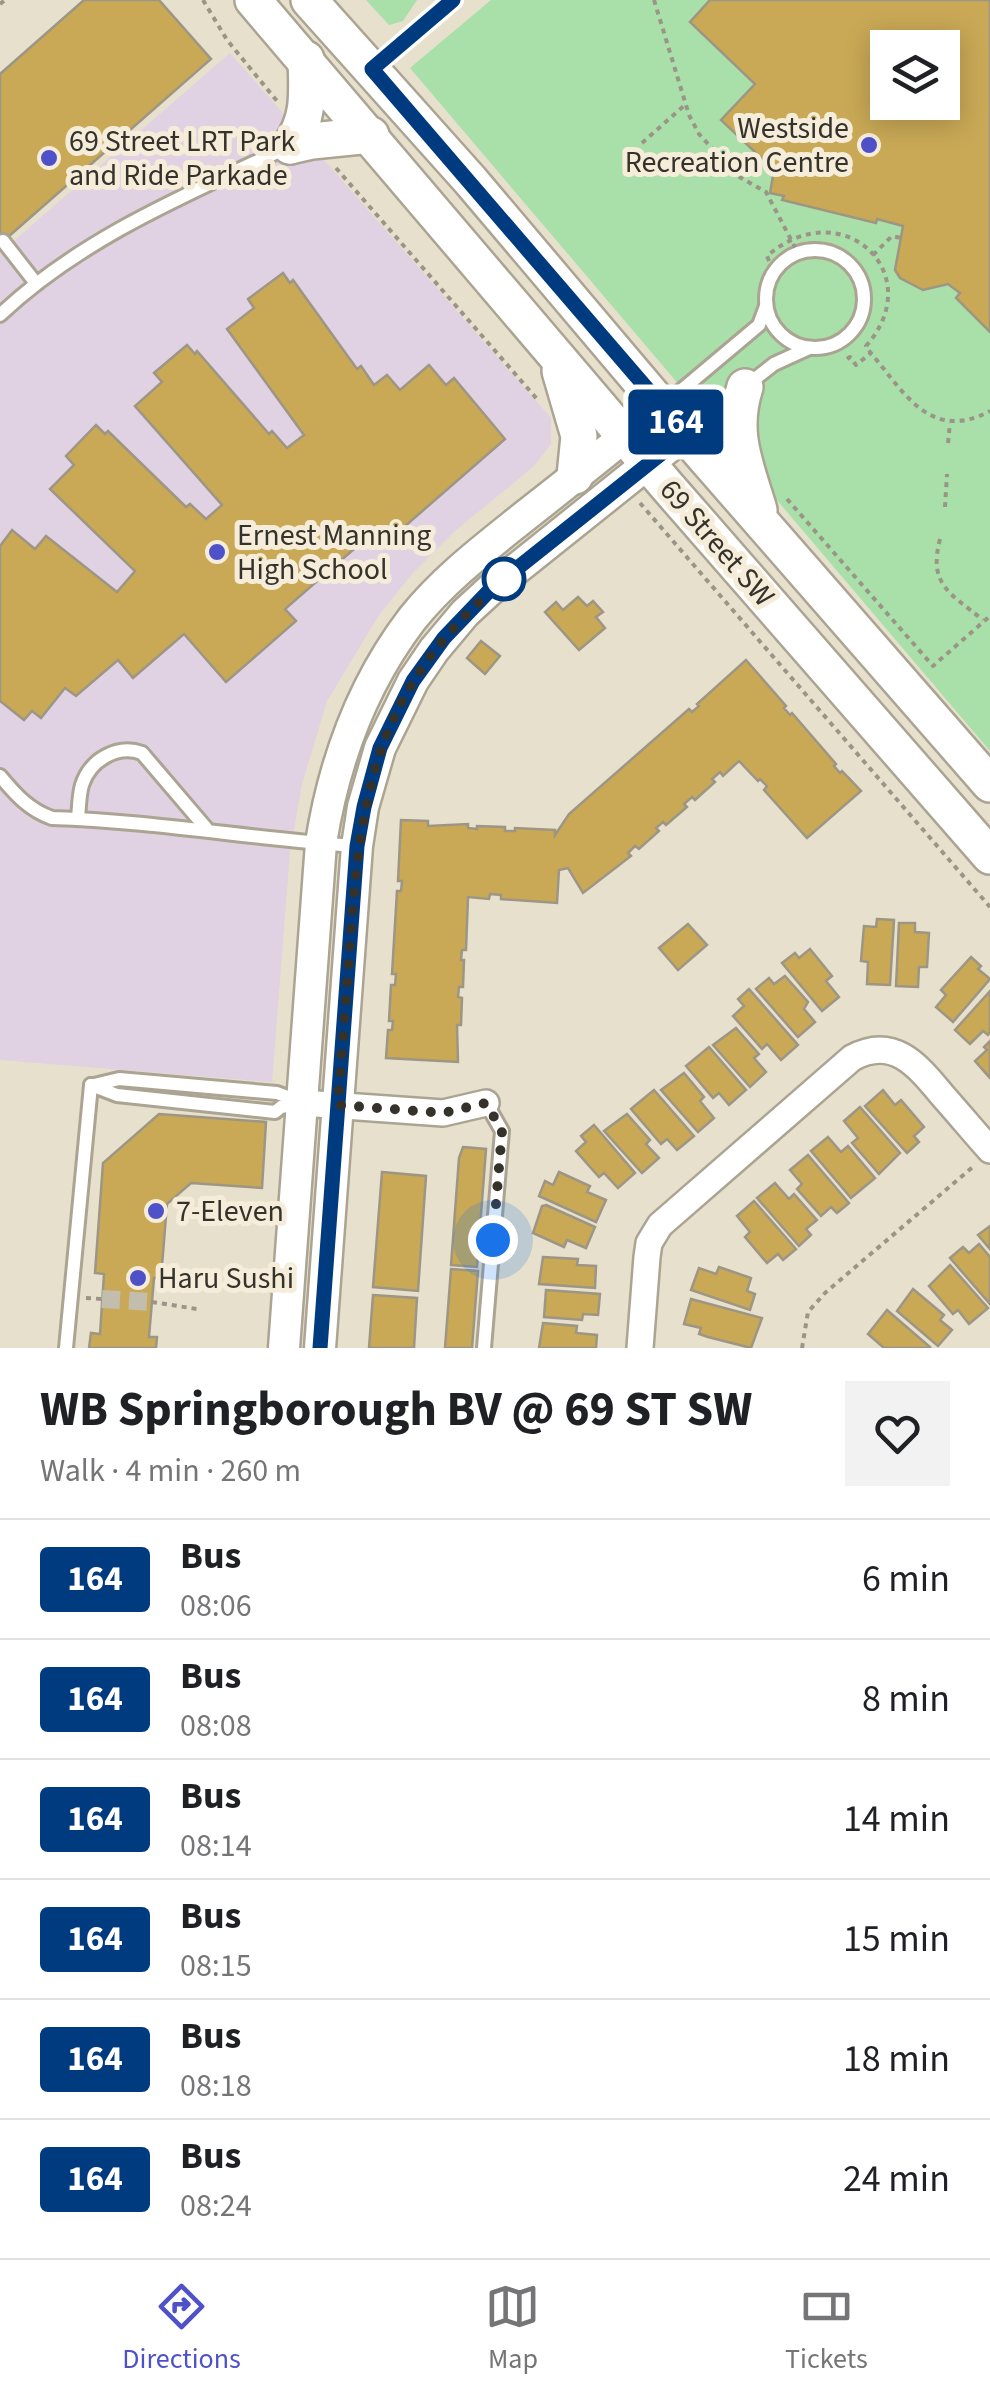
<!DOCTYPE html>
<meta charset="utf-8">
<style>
:root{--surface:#fff;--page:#f2f2f2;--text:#202124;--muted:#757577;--line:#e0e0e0;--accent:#4e51c8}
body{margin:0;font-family:"Source Sans 3",sans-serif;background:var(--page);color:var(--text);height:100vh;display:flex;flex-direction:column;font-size:38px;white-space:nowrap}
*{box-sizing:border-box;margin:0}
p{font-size:32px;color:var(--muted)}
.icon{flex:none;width:55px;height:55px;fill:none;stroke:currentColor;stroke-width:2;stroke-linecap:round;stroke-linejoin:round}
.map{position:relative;height:1348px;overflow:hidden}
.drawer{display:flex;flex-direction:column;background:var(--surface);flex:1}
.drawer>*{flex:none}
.badge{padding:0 20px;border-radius:8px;font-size:35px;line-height:65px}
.buttons{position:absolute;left:870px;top:30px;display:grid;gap:20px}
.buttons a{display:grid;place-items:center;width:90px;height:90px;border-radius:0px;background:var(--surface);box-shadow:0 5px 25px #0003;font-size:50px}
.you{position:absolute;width:50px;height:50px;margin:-25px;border:8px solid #fff;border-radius:50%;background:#1a73e8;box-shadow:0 0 0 15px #1a73e833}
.map>.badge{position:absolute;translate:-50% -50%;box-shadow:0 0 0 5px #fff}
.round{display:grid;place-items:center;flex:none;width:105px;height:105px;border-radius:0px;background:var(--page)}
.overview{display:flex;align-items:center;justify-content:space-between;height:170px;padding:0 40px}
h1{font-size:48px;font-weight:700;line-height:75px}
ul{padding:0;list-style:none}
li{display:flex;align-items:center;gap:30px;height:120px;padding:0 40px;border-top:2px solid var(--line)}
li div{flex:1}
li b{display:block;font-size:38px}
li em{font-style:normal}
li .badge{min-width:110px;font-weight:700;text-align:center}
.menu{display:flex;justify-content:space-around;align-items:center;height:140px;border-top:2px solid var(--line);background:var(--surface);font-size:28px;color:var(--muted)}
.menu a{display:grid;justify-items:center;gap:5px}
.menu .on{color:var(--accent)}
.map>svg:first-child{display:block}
</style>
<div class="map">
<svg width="990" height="1348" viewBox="0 0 990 1348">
<rect width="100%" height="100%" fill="#e7e0cd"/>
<polygon fill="#e0d1e3" points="230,53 551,418 551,444 534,466 455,531 412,574 379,615 327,701 302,784 290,851 272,1082 0,1060 0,253"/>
<g fill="#a9dfa9" fill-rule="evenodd">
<polygon points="366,0 417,0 403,21 389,25"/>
<path d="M491,0H990V751L410,68ZM888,48H942V102H888Z"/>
</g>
<g fill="#c9a956" stroke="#9d9684" stroke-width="2.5" fill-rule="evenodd">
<polygon points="84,0 159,0 211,59 0,244 0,74"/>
<path d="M710,0H990V332L956,298L960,293L948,284L923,290L900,278L895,270L903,226L877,219L876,223L782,200L784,196L770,193L774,170L721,120L755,84L690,22ZM888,48H942V102H888Z"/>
<polygon points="283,273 290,283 293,280 357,369 361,366 374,385 387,375 400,390 429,365 446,385 454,378 505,439 388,541 377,529 285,609 296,621 226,682 184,634 133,678 118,660 76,696 65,688 41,718 32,711 24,720 0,701 0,546 12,530 35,549 46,536 117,592 135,571 50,489 74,465 66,456 96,425 105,434 108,431 186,507 190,504 206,519 222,505 135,406 162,382 154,373 187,345 195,354 197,351 269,434 272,431 287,448 304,435 227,329 254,308 248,299"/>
<polygon points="578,597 587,606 593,601 603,612 596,617 605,628 579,650 545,612 556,602 563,610"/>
<polygon points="481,641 500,656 485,674 467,658"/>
<polygon points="746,660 786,706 784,708 790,715 792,713 836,764 834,766 840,773 842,771 861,791 807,838 764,790 767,786 760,779 758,781 739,761 723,776 720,772 712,779 715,782 695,800 692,797 684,804 687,807 666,825 663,822 656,828 659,831 639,849 635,846 628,853 631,856 583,893 568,868 559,870 557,903 501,899 501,895 490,894 489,899 468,897 466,950 462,950 461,960 464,960 463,987 459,987 458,997 462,998 461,1025 457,1025 458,1062 386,1058 388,1030 392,1030 393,1021 389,1021 391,985 395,985 396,974 392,974 397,891 401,891 402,881 398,881 401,820 428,821 428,826 468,824 468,828 477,829 477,826 505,827 505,831 515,831 515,828 555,830 555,835 569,814 689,709 692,712 699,706 697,704"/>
<polygon points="877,919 894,920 890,985 867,984 868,962 861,961 864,926 876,927"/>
<polygon points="899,923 915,923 915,932 929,933 927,967 919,967 918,987 896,986"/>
<polygon points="688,924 707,945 678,970 659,948"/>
<polygon points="810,949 832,976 826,981 839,997 822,1011 782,963 795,953 799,958"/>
<polygon points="971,957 981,966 978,969 990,979 953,1022 936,1007 946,995 941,990"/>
<polygon points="785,976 808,1002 804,1009 815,1022 798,1037 756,989 769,978 774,984"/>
<polygon points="749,989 798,1045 781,1060 767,1044 762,1049 733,1016 744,1006 738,999"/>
<polygon points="990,991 990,1032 988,1035 983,1031 970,1044 955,1030"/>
<polygon points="736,1028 759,1054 754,1058 766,1072 750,1087 713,1045"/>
<polygon points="990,1041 990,1078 975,1061 987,1050 984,1047"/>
<polygon points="709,1047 746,1090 729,1105 719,1093 713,1098 686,1066"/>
<polygon points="684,1073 704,1097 700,1101 714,1118 698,1132 661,1090"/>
<polygon points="654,1090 694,1136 677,1150 667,1139 661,1144 631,1109"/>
<polygon points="883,1090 895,1105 901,1100 924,1127 914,1136 919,1142 907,1153 865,1106"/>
<polygon points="860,1107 900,1153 879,1174 852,1143 858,1138 844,1121"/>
<polygon points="159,1114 266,1122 262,1188 191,1183 167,1204 161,1278 154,1278 149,1337 157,1337 156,1348 89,1348 91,1333 100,1334 104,1274 95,1273 103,1163"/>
<polygon points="627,1114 650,1140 646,1144 659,1158 642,1173 604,1131"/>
<polygon points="594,1125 635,1173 618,1188 604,1173 599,1177 576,1151 586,1142 581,1136"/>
<polygon points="828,1137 841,1152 848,1146 875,1178 851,1198 811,1151"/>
<polygon points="463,1147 486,1149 477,1267 451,1265 459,1158"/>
<polygon points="808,1155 849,1203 837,1213 831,1207 821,1216 797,1189 802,1184 790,1170"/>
<polygon points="382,1172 426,1176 418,1291 373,1287"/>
<polygon points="559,1172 590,1186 587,1192 606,1200 596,1222 539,1196 545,1181 553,1185"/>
<polygon points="775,1183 789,1199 794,1194 817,1220 806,1229 811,1235 799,1246 757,1198"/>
<polygon points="754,1201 796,1249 783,1260 778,1254 767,1263 745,1237 750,1232 737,1216"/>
<polygon points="546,1205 595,1227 586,1248 567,1240 564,1247 533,1233 542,1206"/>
<polygon points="990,1226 990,1249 978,1235"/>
<polygon points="979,1244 990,1257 990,1304 950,1258 963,1247 969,1253"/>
<polygon points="543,1257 578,1259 577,1265 596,1266 595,1288 539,1284"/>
<polygon points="950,1265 988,1308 969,1324 958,1310 953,1314 929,1286"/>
<polygon points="719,1267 751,1278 747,1291 755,1294 750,1310 691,1290 699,1268 716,1274"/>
<polygon points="451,1269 478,1271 472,1348 445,1348"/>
<polygon points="913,1289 944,1315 940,1320 952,1330 938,1346 897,1311"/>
<polygon points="546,1290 600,1294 598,1315 583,1314 582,1320 544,1317"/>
<polygon points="373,1295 417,1298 414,1348 369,1348"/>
<polygon points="691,1299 762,1318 751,1348 708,1337 699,1334 701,1328 684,1324"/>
<polygon points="887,1310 930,1347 929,1348 884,1348 868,1334"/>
<polygon points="543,1323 577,1326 576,1333 597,1335 596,1348 539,1348"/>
</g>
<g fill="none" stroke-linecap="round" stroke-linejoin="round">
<polyline stroke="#c3bdad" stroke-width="18" stroke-dasharray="18 9" stroke-linecap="butt" points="102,1299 152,1302"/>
<defs>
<g id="service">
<polyline points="372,69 453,0"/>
<polyline points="3,241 35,282"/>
<circle cx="815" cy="299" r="49"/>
<path d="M0,315C81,238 190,193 290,146"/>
<polyline points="665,404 759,325 766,306"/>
<polyline points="687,432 774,364 809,348"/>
<path d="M0,776C15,794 29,810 52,818C154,821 254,839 355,846"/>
<path d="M78,819C79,808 79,795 82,785C90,760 117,744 142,753L206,828"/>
<polyline points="91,1085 117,1095 275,1112 281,1107 302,1103"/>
<polyline points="94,1085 119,1079 277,1093 301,1102"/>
<polyline points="66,1348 91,1085"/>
<polyline points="484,1348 502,1131 486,1103"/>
</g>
<g id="minor">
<polyline points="302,1103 443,1113 486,1103"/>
<path d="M640,1348L647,1257L649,1243L660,1225L852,1058C894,1035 918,1066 943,1096C959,1114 974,1132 990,1150"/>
</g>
<g id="tertiary">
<path d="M284,1348L321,843C334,761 361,686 412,619C444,579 485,548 525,516C571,480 617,443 662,406"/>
<polyline points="320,1348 357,846 363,807 380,748 413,681 434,650 465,613 490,590 685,434"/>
</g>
<g id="secondary">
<polyline points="253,0 667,486 990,856"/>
<polyline points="309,0 470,180 701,453 990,784"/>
<path d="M290,146C310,118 307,93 306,59"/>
<polyline points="290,146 312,141 371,135"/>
<polyline points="560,371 579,436 575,476"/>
<path d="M745,387C730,433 746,466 759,510"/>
</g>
</defs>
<use href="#service" stroke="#aba492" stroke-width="18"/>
<use href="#minor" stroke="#aba492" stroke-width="30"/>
<use href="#tertiary" stroke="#aba492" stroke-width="35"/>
<use href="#secondary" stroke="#aba492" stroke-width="40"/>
<g stroke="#9a9587" stroke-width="4" stroke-dasharray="5 5" stroke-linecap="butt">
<polyline points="203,0 227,40 277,101"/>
<polyline points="654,0 689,115 699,134 736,175 766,192 798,253"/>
<polyline points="0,4 5,0"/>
<polyline points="642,143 686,104"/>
<polyline points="336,168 537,399"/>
<polyline points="873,255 892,236 901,238"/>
<path d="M769,261L767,256C842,191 930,274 866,346L870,352C904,392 930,443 990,411"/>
<polyline points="847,359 850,357 856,365 871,353"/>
<polyline points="948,443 950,423"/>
<polyline points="787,499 933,666 990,616"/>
<polyline points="640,503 990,907"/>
<polyline points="945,507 947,474"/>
<path d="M940,539C928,585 950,593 983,620"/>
<polyline points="86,1298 102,1299"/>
<polyline points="152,1302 197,1309"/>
<polyline points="802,1348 808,1312 825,1293 975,1165"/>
</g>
<use href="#service" stroke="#fff" stroke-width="12"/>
<use href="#minor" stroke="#fff" stroke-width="25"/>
<use href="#tertiary" stroke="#fff" stroke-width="30"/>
<use href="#secondary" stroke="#fff" stroke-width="35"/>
</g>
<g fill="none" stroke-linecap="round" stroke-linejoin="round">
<defs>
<polyline id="line" points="320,1348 357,846 364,807 380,748 413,681 444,638 490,590 686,434 372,69 453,0"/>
</defs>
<use href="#line" stroke="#fff" stroke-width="22"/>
<use href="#line" stroke="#003b80" stroke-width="15"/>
<path stroke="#35322b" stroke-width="10" stroke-dasharray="0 18" d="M493,1240L502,1131L486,1103L443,1113L338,1105C342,1047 347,988 351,930C363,769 385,676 516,570L504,579"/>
</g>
<g fill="#4e51c8" stroke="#f5edda" stroke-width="4">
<circle cx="869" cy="145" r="10"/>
<circle cx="49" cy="158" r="10"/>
<circle cx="217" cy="552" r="10"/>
<circle cx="156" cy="1211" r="10"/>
<circle cx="138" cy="1278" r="10"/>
</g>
<circle fill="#fff" stroke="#003b80" stroke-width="5" cx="504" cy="579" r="20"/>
<g text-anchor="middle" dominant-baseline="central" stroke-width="10" stroke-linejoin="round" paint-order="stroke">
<g font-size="30" fill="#35322b" stroke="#f5edda" text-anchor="start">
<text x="849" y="128" text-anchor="end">Westside<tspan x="849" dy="34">Recreation Centre</tspan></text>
<text x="69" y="141">69 Street LRT Park<tspan x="69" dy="34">and Ride Parkade</tspan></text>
<text x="237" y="535">Ernest Manning<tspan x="237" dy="34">High School</tspan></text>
<text x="176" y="1211">7-Eleven</text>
<text x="158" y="1278">Haru Sushi</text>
</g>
<g font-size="30" fill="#35322b" stroke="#f5edda">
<text transform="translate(717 543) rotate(49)">69 Street SW</text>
</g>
</g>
</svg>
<div class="buttons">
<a><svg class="icon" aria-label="layers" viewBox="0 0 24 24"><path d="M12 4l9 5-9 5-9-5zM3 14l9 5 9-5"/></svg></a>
</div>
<div class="you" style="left:493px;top:1240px"></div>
<b class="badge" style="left:676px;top:422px;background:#003b80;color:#fff">164</b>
</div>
<section class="drawer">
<div class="overview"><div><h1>WB Springborough BV @ 69 ST SW</h1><p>Walk · 4 min · 260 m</p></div><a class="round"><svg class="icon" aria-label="heart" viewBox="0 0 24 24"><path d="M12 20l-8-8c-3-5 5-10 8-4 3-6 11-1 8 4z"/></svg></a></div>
<ul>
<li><span class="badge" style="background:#003b80;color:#fff">164</span><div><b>Bus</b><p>08:06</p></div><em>6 min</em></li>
<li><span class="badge" style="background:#003b80;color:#fff">164</span><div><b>Bus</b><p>08:08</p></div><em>8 min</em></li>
<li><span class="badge" style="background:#003b80;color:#fff">164</span><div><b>Bus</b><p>08:14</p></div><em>14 min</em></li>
<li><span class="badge" style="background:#003b80;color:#fff">164</span><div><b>Bus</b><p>08:15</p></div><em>15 min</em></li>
<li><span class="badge" style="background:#003b80;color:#fff">164</span><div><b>Bus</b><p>08:18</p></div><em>18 min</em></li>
<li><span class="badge" style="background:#003b80;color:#fff">164</span><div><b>Bus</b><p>08:24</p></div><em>24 min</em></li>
</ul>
</section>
<nav class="menu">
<a class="on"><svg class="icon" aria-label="directions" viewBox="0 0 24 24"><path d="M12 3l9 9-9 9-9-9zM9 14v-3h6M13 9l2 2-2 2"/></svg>Directions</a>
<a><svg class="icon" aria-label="map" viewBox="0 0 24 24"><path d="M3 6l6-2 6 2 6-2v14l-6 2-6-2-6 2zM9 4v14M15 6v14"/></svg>Map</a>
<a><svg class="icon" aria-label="tickets" viewBox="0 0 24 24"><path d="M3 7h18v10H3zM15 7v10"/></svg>Tickets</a>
</nav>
